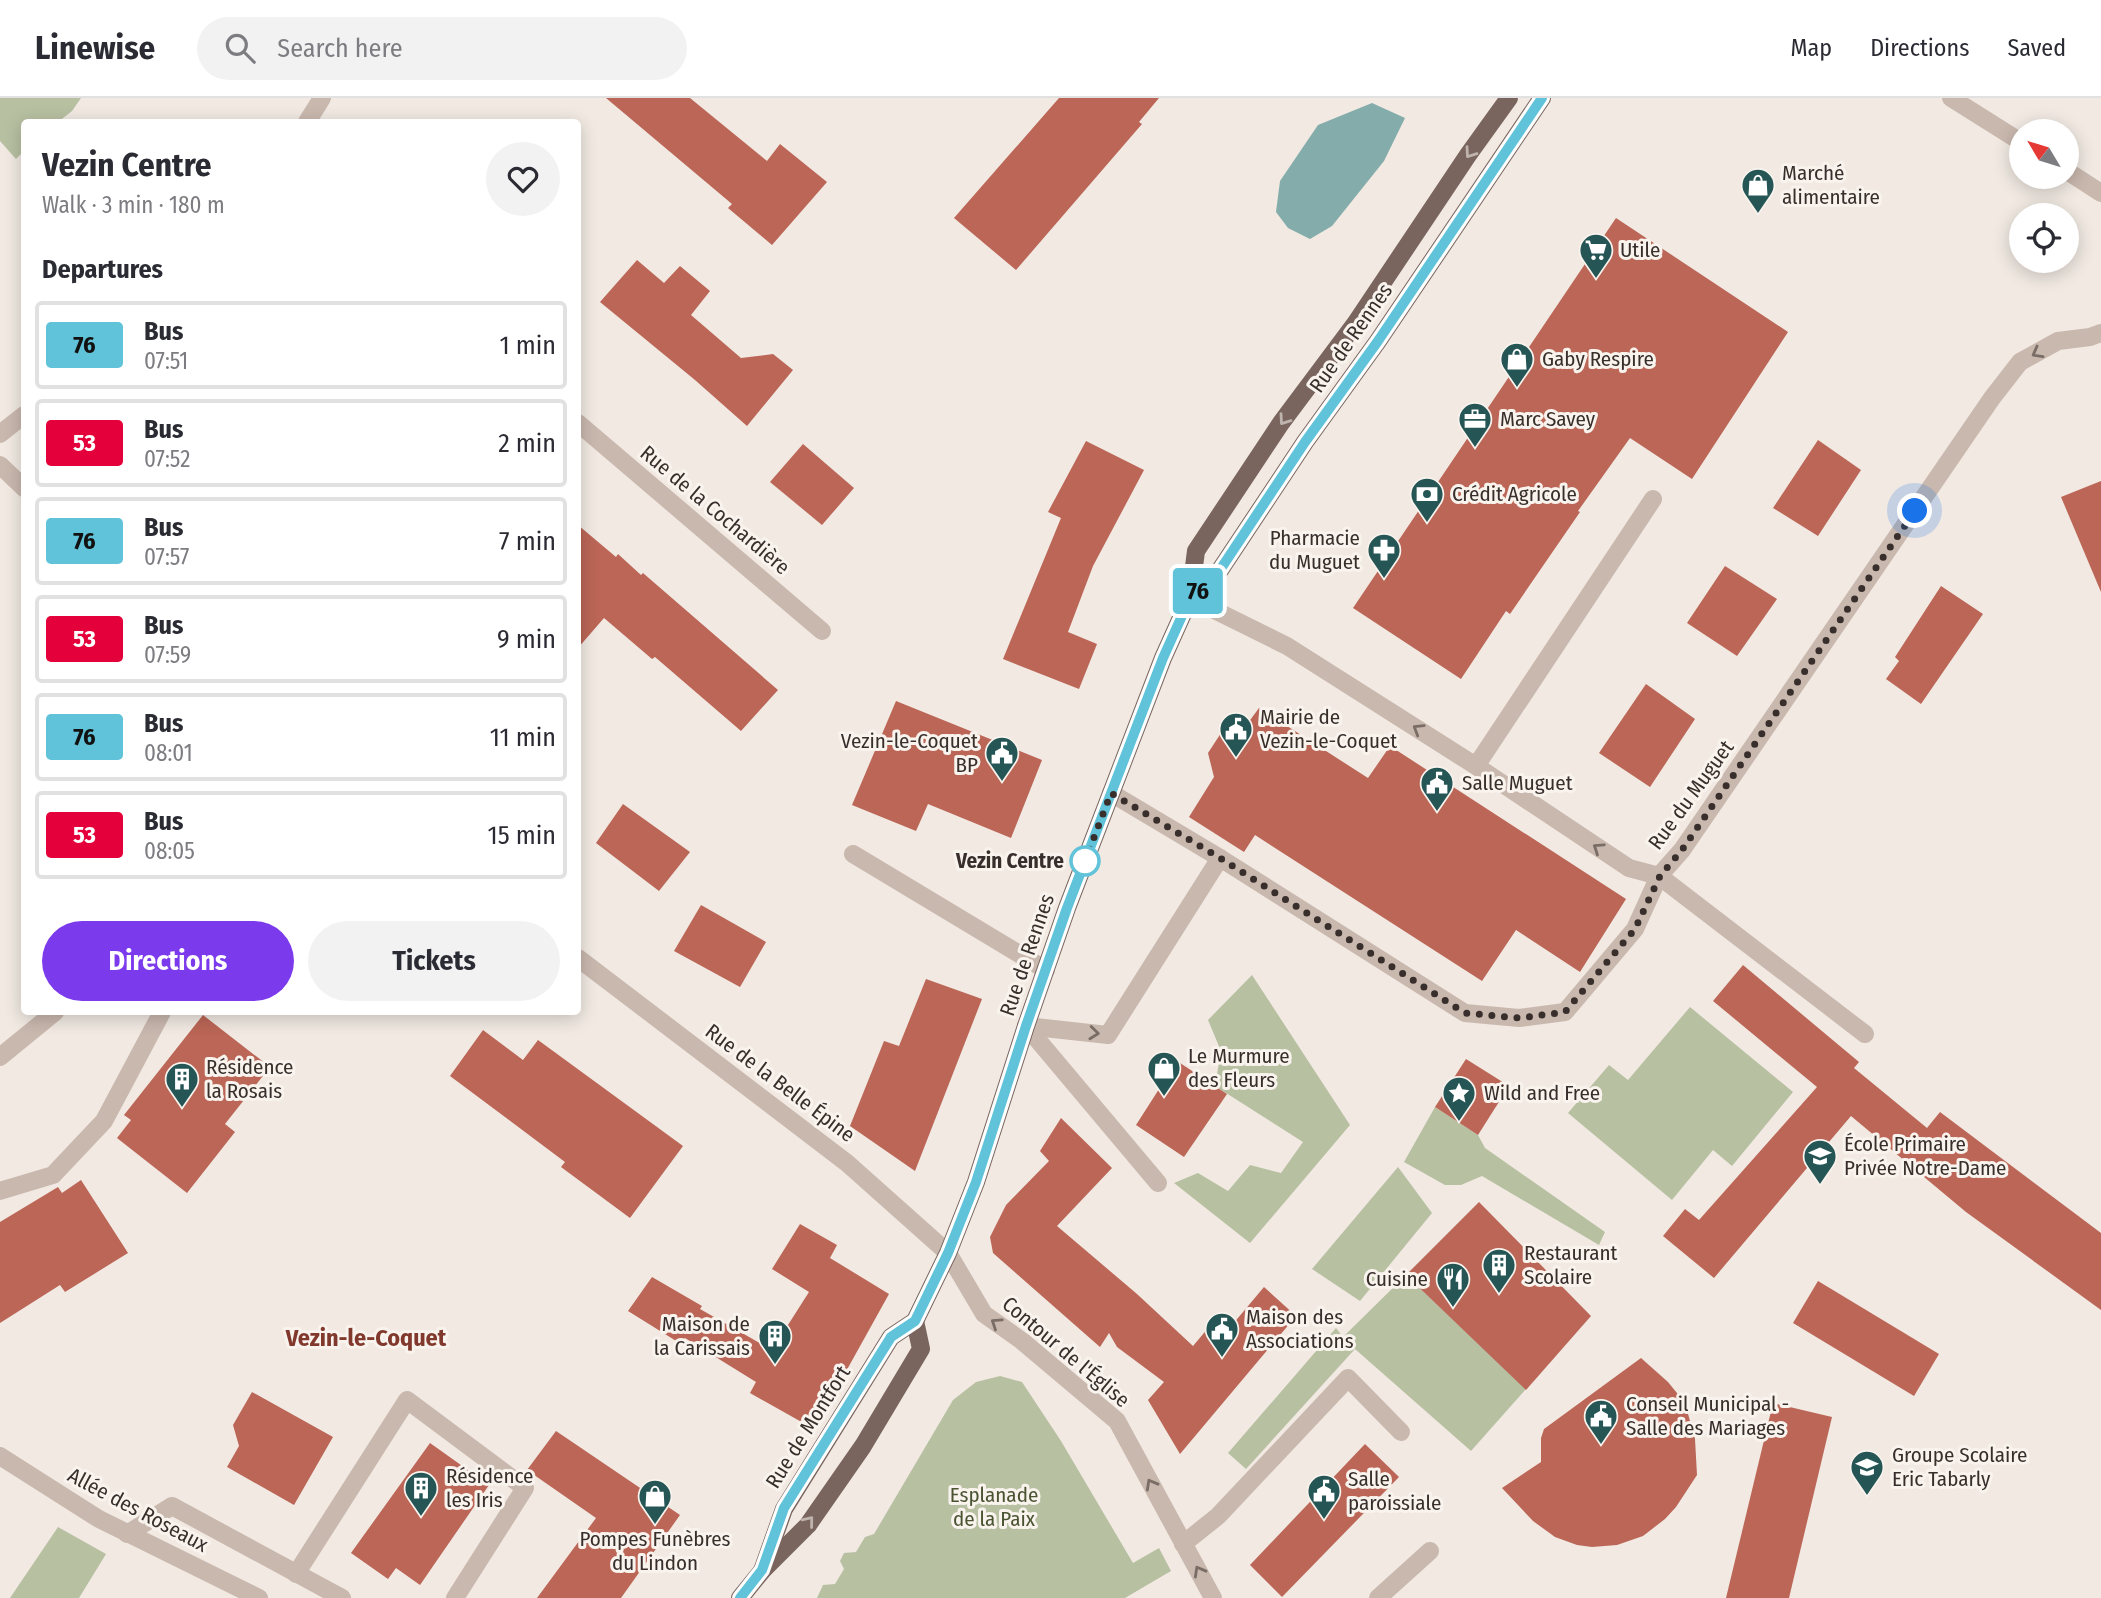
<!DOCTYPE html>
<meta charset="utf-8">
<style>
:root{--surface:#fff;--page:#f2f2f3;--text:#2b2b33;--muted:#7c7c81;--line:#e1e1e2;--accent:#7c3aed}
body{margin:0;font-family:"Fira Sans Condensed",sans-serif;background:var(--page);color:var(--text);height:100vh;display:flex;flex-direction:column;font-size:26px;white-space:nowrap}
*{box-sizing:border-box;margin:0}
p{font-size:23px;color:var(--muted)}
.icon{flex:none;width:38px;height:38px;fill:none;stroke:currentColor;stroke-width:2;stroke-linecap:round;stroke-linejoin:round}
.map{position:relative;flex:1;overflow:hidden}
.sheet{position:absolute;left:21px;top:21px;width:560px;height:896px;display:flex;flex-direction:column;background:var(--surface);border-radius:7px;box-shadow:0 4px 18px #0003}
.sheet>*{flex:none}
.badge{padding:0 14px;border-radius:5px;font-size:24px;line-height:46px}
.needle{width:46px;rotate:308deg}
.tools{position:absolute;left:2009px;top:21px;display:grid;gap:14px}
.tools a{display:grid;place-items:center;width:70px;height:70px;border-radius:50%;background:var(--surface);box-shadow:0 4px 18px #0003;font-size:35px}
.you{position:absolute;width:35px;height:35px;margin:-18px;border:5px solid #fff;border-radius:50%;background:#1a73e8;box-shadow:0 0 0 10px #1a73e833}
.map>.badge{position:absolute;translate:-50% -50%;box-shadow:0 0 0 4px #fff}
h2{padding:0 21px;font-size:26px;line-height:63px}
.round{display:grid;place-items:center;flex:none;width:74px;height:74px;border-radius:37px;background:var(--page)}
.headline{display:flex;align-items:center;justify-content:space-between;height:119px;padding:0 21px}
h1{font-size:33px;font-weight:700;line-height:52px}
.primary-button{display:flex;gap:14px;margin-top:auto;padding:14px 21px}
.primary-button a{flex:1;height:80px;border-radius:42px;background:var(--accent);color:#fff;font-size:28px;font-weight:700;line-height:80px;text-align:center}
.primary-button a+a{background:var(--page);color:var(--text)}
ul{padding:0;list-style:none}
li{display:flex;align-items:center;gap:21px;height:88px;margin:0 14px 10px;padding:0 7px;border:4px solid var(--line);border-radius:7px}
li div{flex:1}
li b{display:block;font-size:26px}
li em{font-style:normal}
li .badge{min-width:77px;font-weight:700;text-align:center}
header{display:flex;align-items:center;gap:42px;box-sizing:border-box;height:98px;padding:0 35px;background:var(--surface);border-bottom:2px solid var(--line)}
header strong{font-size:33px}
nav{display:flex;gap:38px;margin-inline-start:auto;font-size:24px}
.search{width:490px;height:63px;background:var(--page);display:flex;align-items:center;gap:18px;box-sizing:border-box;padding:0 24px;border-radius:38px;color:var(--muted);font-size:26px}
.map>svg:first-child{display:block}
</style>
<header>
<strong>Linewise</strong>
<div class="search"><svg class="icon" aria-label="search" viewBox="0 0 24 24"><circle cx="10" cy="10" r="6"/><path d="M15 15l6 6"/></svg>Search here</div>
<nav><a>Map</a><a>Directions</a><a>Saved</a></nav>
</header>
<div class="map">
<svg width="2101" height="1500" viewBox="0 0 2101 1500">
<rect width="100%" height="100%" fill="#f1e9e2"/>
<g fill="#b8c0a2">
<polygon points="0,0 81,0 72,13 58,24 24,24 24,53 16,61 0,43"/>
<polygon points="1252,877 1350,1027 1250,1145 1174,1085 1198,1075 1228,1093 1250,1067 1281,1075 1303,1044 1215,988 1221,953 1208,922"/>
<polygon points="1690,909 1793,994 1732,1068 1713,1052 1672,1102 1568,1015 1609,967 1628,982"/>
<polygon points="1435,1009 1478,1037 1485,1050 1605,1134 1599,1147 1482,1078 1461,1087 1445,1087 1404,1064"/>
<polygon points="1398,1069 1432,1115 1360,1203 1312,1171"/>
<polygon points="1406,1177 1526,1291 1471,1353 1355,1251 1246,1371 1228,1355 1336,1230 1343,1239"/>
<polygon points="1000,1278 1022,1284 1061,1343 1133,1465 1159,1450 1171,1473 1125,1500 817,1500 823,1487 835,1486 844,1471 840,1463 844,1455 856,1454 865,1439 874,1436 953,1302 976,1284"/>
<polygon points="58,1429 106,1456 79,1500 10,1500"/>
</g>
<polygon fill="#83acaa" points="1372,5 1405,20 1384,63 1332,128 1310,141 1288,130 1276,114 1280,83 1318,27"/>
<g fill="#bb6656">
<polygon points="606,0 690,0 767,63 780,46 827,84 772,147 728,110 732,106"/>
<polygon points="1059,0 1159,0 1139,24 1142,26 1016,172 954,120"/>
<polygon points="1616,120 1788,234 1692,381 1630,340 1578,413 1580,414 1510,516 1506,513 1461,581 1353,510"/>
<polygon points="637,162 664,185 680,168 710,193 691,217 741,260 773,256 793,272 747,328 695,282 600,204"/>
<polygon points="1818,342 1861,372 1818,438 1773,410"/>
<polygon points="1086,343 1144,372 1093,468 1068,534 1097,546 1079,591 1003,561 1061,420 1048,414"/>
<polygon points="803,346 854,390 822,427 770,384"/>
<polygon points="2101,383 2101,494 2061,399"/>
<polygon points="578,427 616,459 618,456 641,477 643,475 778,592 741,633 655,559 652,561 604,520 578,550"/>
<polygon points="1725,468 1777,501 1737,558 1687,525"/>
<polygon points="1941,488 1983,516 1921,606 1886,581 1899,563 1895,559"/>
<polygon points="1646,586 1695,621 1650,689 1599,655"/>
<polygon points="896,603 1042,662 1011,740 928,706 916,733 852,707"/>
<polygon points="1259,610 1368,680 1390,648 1626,801 1580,874 1516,832 1482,883 1255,737 1244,754 1189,719 1214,679 1208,655 1223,632 1245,629"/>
<polygon points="623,706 690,754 659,793 596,745"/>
<polygon points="701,807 766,844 740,889 674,853"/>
<polygon points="1743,867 1859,964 1854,970 1927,1030 1940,1014 2101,1135 2101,1212 1966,1114 1851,1018 1714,1180 1663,1138 1685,1111 1699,1122 1817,989 1713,903"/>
<polygon points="926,881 982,901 915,1073 850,1028 884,943 899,948"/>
<polygon points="203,917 270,969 225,1026 235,1034 187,1095 117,1040 131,1022 124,1017"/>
<polygon points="483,932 523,962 538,942 683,1048 630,1120 561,1069 565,1064 450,978"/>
<polygon points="1466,961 1509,988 1478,1037 1435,1009"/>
<polygon points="1177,963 1227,996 1184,1059 1136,1027"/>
<polygon points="1061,1020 1112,1070 1057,1128 1137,1196 1193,1248 1209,1229 1222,1239 1264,1189 1296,1218 1180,1356 1148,1302 1164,1284 1117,1249 1109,1235 1100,1249 993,1155 990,1139 1006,1107 1049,1063 1040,1053"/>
<polygon points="81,1082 128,1155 65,1194 60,1187 0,1225 0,1124 58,1089 62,1095"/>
<polygon points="1479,1104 1591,1218 1526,1292 1406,1177"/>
<polygon points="800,1126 837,1147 830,1160 889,1196 814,1331 750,1295 756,1284 685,1240 681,1246 628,1213 652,1179 702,1208 700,1211 772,1252 809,1194 772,1171"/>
<polygon points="1818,1183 1939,1256 1914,1298 1793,1225"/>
<polygon points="1641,1260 1668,1284 1685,1305 1695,1341 1697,1377 1676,1409 1665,1421 1643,1438 1617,1447 1592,1449 1577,1447 1555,1439 1533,1423 1502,1390 1541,1364 1541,1340 1544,1331"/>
<polygon points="252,1294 333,1339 294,1407 227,1369 239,1348 233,1327"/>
<polygon points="1773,1305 1832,1319 1789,1500 1726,1500"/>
<polygon points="556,1333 680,1417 621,1500 537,1500 596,1420 527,1372"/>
<polygon points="430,1345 489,1387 420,1487 396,1470 388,1481 351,1455"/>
<polygon points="1365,1346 1399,1379 1282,1499 1250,1467"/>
</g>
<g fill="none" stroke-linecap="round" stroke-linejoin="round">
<g stroke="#c9b8ae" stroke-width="18">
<polyline points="1951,0 2021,44"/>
<polyline points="307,24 322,0"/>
<polyline points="2067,73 2101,95"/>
<polyline points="578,325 822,533"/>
<polyline points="0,336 24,317"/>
<polyline points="0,367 24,390"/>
<polyline points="1190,500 1287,548 1476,668 1629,770 1659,778 1865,936"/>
<polyline points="1476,668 1653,401"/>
<polyline points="1111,695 1220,760 1465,915 1519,920 1565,914 1635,831 1659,778 1682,752 1992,300 2020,264 2058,243 2090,239 2101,235"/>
<polyline points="853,756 1046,872"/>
<polyline points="578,860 847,1065 948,1155 984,1216 1022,1243 1117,1323 1213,1500"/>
<polyline points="1026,928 1108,937 1220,760"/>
<polyline points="1026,928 1158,1085"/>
<polyline points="0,959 55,914"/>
<polyline points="0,1093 53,1077 104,1023 162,914"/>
<polyline points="0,1358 99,1421 259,1500"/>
<polyline points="127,1436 172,1408 342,1500"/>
<polyline points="1183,1446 1218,1418 1348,1280 1401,1334"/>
<polyline points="296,1476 407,1302 525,1390 455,1500"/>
<polyline points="1378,1500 1430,1453"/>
</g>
<g stroke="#79655e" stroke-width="18">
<polyline points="1190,500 1220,472 1305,344 1378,243 1542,0"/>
<polyline points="762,1473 784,1411 891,1239 915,1223 948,1155 976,1084 1026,928 1067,810 1163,560 1190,500 1196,453 1281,325 1355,226 1468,57 1509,0"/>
<polyline points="740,1500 762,1473 808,1427 863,1348 921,1251 915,1223"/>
</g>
</g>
<defs><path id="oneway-chevron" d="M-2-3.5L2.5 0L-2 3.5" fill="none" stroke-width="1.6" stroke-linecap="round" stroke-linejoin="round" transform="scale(1.75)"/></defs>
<g stroke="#bfb3ad">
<use href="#oneway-chevron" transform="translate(1470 55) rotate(125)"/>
<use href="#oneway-chevron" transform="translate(1284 322) rotate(125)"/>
<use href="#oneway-chevron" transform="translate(809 1423) rotate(-51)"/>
</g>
<g stroke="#796d66">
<use href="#oneway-chevron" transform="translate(2037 255) rotate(151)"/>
<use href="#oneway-chevron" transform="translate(1418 631) rotate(-148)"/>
<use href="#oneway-chevron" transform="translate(1598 750) rotate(-146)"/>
<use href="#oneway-chevron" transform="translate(1094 935) rotate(6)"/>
<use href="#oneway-chevron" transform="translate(996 1225) rotate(-146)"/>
<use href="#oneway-chevron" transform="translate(1151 1386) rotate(-119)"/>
<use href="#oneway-chevron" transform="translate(1199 1473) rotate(-119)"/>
</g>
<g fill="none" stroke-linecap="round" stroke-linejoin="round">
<defs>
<polyline id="line" points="740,1500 762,1472 784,1410 891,1239 915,1223 948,1155 976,1084 1026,928 1067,810 1163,560 1190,500 1220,472 1305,344 1378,243 1542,0"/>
</defs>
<use href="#line" stroke="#fff" stroke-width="16"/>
<use href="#line" stroke="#61c3d9" stroke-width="10"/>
<polyline stroke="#382f2c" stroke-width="7" stroke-dasharray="0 12.6" points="1085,763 1111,695 1220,760 1465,915 1519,920 1565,914 1635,831 1660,778 1682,752 1915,413"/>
</g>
<defs>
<symbol id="shop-pin" viewBox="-11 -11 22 30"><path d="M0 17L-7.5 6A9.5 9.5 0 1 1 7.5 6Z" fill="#255655" stroke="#f9f3ee"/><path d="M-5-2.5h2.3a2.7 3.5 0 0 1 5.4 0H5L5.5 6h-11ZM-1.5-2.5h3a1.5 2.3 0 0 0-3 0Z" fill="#fff"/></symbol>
<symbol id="supermarket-pin" viewBox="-11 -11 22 30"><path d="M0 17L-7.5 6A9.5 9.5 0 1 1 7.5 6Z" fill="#255655" stroke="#f9f3ee"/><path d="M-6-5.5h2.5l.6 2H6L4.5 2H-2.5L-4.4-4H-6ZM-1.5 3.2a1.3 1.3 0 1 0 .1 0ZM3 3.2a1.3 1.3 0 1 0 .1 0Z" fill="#fff"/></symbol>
<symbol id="office-pin" viewBox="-11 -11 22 30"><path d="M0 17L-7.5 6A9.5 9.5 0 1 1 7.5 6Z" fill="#255655" stroke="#f9f3ee"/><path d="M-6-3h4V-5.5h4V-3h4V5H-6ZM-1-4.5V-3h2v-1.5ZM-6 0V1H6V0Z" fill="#fff"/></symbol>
<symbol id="bank-pin" viewBox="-11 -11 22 30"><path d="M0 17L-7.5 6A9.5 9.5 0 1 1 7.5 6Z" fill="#255655" stroke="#f9f3ee"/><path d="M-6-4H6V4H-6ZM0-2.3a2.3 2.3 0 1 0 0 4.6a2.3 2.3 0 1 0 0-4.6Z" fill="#fff"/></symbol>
<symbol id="pharmacy-pin" viewBox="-11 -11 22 30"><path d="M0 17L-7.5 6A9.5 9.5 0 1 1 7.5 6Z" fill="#255655" stroke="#f9f3ee"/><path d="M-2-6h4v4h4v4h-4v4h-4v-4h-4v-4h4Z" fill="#fff"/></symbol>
<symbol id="civic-pin" viewBox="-11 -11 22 30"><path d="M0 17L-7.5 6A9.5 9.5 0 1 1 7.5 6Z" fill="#255655" stroke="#f9f3ee"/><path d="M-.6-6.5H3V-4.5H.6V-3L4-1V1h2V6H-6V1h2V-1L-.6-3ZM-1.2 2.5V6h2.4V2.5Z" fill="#fff"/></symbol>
<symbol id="building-pin" viewBox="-11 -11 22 30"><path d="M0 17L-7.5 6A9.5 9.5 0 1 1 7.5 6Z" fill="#255655" stroke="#f9f3ee"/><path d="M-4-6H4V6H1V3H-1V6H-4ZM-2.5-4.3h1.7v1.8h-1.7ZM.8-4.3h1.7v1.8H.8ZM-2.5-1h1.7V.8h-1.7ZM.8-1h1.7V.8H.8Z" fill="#fff"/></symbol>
<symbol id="sight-pin" viewBox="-11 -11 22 30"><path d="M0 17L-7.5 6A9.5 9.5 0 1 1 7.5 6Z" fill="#255655" stroke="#f9f3ee"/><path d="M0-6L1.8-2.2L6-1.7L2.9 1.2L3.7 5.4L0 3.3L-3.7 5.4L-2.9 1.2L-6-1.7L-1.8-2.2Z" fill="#fff"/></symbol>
<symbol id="school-pin" viewBox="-11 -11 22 30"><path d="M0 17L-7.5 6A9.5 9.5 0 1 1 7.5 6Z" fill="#255655" stroke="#f9f3ee"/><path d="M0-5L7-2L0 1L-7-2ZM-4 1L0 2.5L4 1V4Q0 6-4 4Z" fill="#fff"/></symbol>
<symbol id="restaurant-pin" viewBox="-11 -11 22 30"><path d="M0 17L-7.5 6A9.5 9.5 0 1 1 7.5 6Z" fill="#255655" stroke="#f9f3ee"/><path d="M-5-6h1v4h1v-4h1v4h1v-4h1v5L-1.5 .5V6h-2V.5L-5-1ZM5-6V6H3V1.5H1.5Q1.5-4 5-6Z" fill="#fff"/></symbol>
</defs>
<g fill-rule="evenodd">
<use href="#shop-pin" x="1739" y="68" width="38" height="52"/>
<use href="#supermarket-pin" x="1577" y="133" width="38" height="52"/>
<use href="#shop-pin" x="1498" y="242" width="38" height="52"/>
<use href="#office-pin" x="1456" y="302" width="38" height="52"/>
<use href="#bank-pin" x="1408" y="377" width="38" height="52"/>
<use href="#pharmacy-pin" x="1365" y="433" width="38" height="52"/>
<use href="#civic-pin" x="1217" y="612" width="38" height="52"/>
<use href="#civic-pin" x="983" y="636" width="38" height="52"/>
<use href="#civic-pin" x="1418" y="666" width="38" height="52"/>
<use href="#shop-pin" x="1145" y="951" width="38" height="52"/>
<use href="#building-pin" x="163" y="962" width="38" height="52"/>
<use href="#sight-pin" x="1440" y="976" width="38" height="52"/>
<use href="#school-pin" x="1801" y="1039" width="38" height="52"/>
<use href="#building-pin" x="1480" y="1148" width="38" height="52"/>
<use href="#restaurant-pin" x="1434" y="1162" width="38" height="52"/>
<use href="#civic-pin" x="1203" y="1212" width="38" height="52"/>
<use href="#building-pin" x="756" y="1219" width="38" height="52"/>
<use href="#civic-pin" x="1582" y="1299" width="38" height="52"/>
<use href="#school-pin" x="1848" y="1350" width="38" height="52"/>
<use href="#building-pin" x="402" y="1371" width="38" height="52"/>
<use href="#civic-pin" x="1305" y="1374" width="38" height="52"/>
<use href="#shop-pin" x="636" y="1379" width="38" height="52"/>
</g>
<circle fill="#fff" stroke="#61c3d9" stroke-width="3.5" cx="1085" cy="763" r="14"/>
<g text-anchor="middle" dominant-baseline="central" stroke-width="6" stroke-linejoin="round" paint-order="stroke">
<g font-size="21" fill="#382f2c" stroke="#f9f3ee" text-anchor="start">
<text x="1782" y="75">Marché<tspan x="1782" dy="24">alimentaire</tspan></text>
<text x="1620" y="152">Utile</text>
<text x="1542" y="261">Gaby Respire</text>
<text x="1500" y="321">Marc Savey</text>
<text x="1452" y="396">Crédit Agricole</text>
<text x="1360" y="440" text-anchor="end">Pharmacie<tspan x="1360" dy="24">du Muguet</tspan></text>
<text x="1260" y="619">Mairie de<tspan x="1260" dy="24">Vezin-le-Coquet</tspan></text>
<text x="978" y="643" text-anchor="end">Vezin-le-Coquet<tspan x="978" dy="24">BP</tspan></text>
<text x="1462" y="685">Salle Muguet</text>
<text x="1188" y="958">Le Murmure<tspan x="1188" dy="24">des Fleurs</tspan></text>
<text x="206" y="969">Résidence<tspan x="206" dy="24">la Rosais</tspan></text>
<text x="1484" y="995">Wild and Free</text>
<text x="1844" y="1046">École Primaire<tspan x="1844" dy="24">Privée Notre-Dame</tspan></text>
<text x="1524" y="1155">Restaurant<tspan x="1524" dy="24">Scolaire</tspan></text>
<text x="1428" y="1181" text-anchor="end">Cuisine</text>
<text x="1246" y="1219">Maison des<tspan x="1246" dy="24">Associations</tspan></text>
<text x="750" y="1226" text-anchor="end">Maison de<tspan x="750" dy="24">la Carissais</tspan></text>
<text x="1626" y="1306">Conseil Municipal -<tspan x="1626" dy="24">Salle des Mariages</tspan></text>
<text x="1892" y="1357">Groupe Scolaire<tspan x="1892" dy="24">Eric Tabarly</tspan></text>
<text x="446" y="1378">Résidence<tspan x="446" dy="24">les Iris</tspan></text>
<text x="1348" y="1381">Salle<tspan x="1348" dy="24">paroissiale</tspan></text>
<text x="655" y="1441" text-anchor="middle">Pompes Funèbres<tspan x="655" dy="24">du Lindon</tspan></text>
</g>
<g font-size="21" fill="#382f2c" stroke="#f9f3ee">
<text transform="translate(1351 240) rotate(-55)">Rue de Rennes</text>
<text transform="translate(715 412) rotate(40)">Rue de la Cochardière</text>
<text transform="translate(1691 697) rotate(-54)">Rue du Muguet</text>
<text transform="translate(1027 857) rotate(-71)">Rue de Rennes</text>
<text transform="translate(780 985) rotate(37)">Rue de la Belle Épine</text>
<text transform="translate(1066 1254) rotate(40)">Contour de l'Église</text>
<text transform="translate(808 1329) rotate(-58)">Rue de Montfort</text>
<text transform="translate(138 1412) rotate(28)">Allée des Roseaux</text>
</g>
<g font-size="21" font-weight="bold" fill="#382f2c" stroke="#f9f3ee" text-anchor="end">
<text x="1064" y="763">Vezin Centre</text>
</g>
<g font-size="21" fill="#4b5432" stroke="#f9f3ee">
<text x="994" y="1397">Esplanade<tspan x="994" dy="24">de la Paix</tspan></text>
</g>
<g font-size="24" font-weight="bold" fill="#80392c" stroke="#f9f3ee">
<text x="366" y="1240">Vezin-le-Coquet</text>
</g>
</g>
</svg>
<div class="tools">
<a><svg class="needle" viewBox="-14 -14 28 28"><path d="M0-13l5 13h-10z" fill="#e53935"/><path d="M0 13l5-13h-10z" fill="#7c7c81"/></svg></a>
<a><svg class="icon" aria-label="locate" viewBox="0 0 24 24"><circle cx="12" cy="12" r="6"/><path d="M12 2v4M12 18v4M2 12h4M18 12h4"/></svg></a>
</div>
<div class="you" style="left:1915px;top:413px"></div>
<b class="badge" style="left:1198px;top:493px;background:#61c3d9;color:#111">76</b>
<section class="sheet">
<div class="headline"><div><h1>Vezin Centre</h1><p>Walk · 3 min · 180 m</p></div><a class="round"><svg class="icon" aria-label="heart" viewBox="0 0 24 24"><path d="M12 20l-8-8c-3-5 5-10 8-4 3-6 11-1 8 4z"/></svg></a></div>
<h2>Departures</h2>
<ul>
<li><span class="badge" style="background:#61c3d9;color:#111">76</span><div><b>Bus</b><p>07:51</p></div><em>1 min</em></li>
<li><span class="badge" style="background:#e4003a;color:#fff">53</span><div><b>Bus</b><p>07:52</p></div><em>2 min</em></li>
<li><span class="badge" style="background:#61c3d9;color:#111">76</span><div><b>Bus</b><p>07:57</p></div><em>7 min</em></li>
<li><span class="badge" style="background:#e4003a;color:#fff">53</span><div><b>Bus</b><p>07:59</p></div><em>9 min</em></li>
<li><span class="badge" style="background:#61c3d9;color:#111">76</span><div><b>Bus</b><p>08:01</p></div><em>11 min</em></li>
<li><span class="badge" style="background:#e4003a;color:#fff">53</span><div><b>Bus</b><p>08:05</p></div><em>15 min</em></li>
</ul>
<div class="primary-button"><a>Directions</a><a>Tickets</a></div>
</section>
</div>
